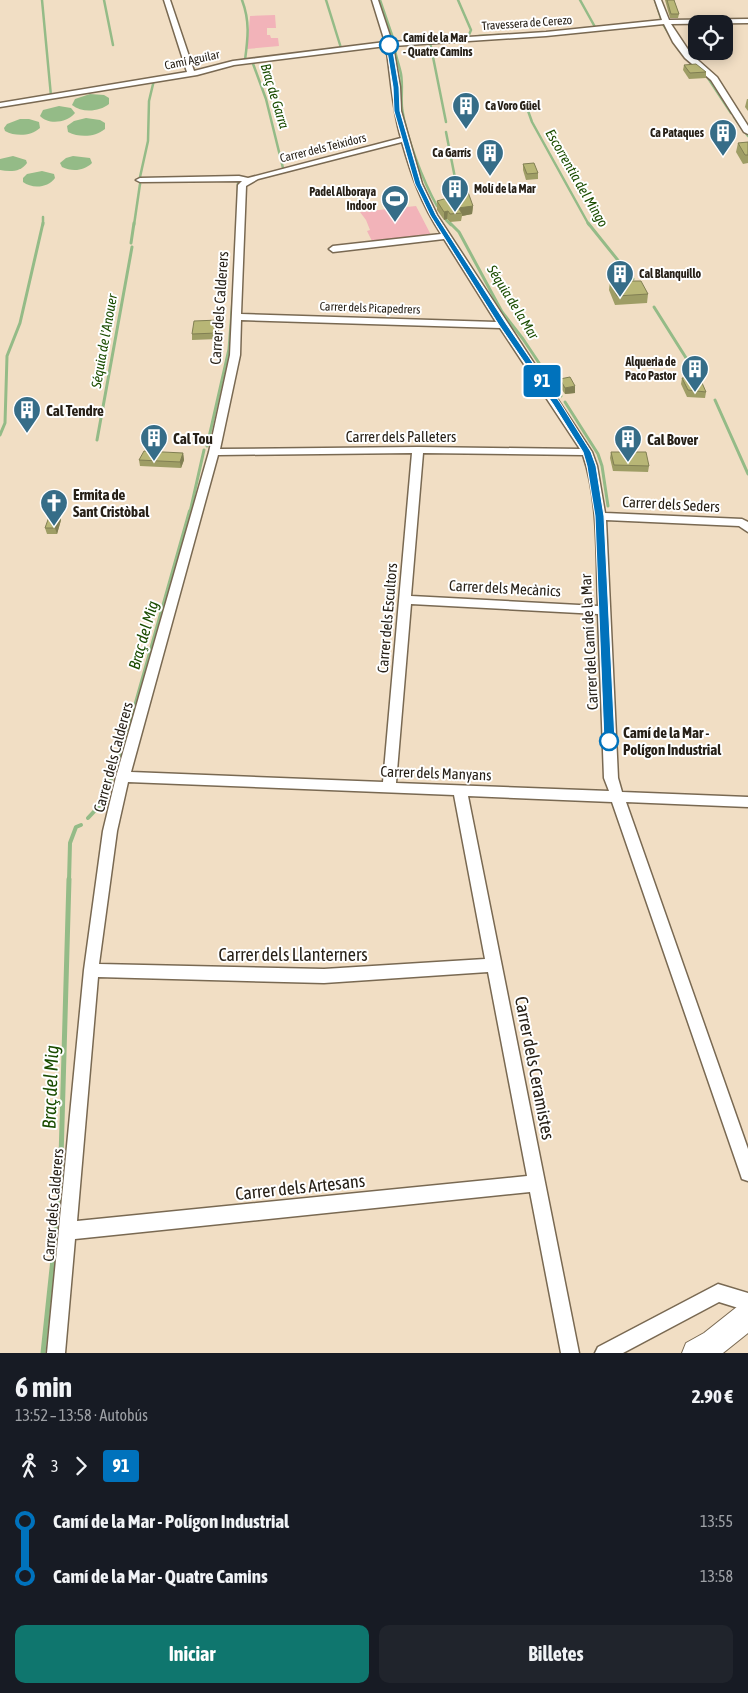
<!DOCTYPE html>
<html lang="es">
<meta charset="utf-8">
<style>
:root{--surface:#171b24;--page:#20242c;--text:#f1f3f6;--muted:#9ea1a6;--accent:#0f766e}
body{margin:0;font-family:"Asap Condensed",sans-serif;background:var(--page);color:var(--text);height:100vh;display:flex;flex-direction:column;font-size:19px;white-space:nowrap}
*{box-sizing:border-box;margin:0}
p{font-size:16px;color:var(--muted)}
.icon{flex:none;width:28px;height:28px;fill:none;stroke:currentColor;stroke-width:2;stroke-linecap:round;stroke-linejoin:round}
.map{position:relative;height:1353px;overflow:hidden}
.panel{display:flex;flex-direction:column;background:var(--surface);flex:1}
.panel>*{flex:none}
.badge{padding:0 10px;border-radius:4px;font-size:18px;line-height:32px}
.tools{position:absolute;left:688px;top:15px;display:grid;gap:10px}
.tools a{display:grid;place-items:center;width:45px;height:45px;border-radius:10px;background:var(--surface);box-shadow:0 2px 12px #0003;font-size:25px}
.map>.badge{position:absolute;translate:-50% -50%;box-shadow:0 0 0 2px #fff}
.legs{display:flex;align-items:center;gap:8px;height:55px;padding:0 15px;font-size:16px}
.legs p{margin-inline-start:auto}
.head{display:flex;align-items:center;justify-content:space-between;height:85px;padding:0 15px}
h1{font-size:28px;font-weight:700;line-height:38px}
.primary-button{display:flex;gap:10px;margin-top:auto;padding:10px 15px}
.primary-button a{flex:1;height:58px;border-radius:10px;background:var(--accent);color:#fff;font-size:20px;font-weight:700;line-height:58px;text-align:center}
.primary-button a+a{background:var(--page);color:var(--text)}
ul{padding:0 15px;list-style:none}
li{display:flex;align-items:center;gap:18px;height:55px;font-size:19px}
li i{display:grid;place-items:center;width:8px;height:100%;margin:0 6px;background:currentColor}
li i::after{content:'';width:12px;height:12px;margin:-6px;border:4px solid;border-radius:50%;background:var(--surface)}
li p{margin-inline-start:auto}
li:first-child i{background:linear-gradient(#0000 50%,currentColor 0)}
li:last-child i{background:linear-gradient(currentColor 50%,#0000 0)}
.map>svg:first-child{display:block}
</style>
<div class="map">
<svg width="748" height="1353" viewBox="0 0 748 1353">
<rect width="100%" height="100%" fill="#f1dec4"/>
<g fill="#f2b3b9">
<polygon points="275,15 276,28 267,28 267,35 270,35 271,38 278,38 279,46 247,49 250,16"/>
<polygon points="416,206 431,235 372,241 367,231 370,230 366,220 360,212"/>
</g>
<g fill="#94bb87">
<path d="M90,94L104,95L109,98V104C99,112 82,113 72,105L75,99Z"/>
<path d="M59,106L71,108L75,113C67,123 48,125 40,116L43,110Z"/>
<path d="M86,118L100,120L105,123V129C95,137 80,138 68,132L67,126L74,121Z"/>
<path d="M20,119H29L39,122L40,128C31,136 16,137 5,131L4,128L7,124Z"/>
<path d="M13,156L26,160L27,163C21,172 10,172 0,170V159Z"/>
<path d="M73,156L90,158L92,163C84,171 72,172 62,167L60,163L66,158Z"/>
<path d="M42,171L54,174L55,178C48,188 32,189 23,182V178L27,174Z"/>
</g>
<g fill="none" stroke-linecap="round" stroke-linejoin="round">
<g stroke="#94bb87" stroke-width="2.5">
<polyline points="42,0 51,96"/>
<polyline points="104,0 113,45"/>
<path d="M242,0C250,21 248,38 245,60"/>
<polyline points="326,0 341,48"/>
<polyline points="380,0 394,41"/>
<polyline points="580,0 595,27 591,28"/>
<polyline points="655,0 662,21"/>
<polyline points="663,24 679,50"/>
<polyline points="479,36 499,35"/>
<polyline points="430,39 468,37 471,30 458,0"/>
<polyline points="430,42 446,122"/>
<path d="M394,44C395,55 399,64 401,74C403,85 401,97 402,108C406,137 423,181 437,206"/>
<polyline points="252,61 266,99 283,168"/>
<polyline points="706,75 731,113"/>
<polyline points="527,108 532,122 589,225"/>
<polyline points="734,117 748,136"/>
<polyline points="446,132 456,183"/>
<polyline points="140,177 148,141 149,101 154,80"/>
<polyline points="238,181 238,196"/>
<polyline points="43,217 43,225"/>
<polyline points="446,220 451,225"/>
<polyline points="134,225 140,184"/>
</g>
<g stroke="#94bb87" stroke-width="3">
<polyline points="450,223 459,232 502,312 523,339 561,396"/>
<polyline points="588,223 633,279"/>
<polyline points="131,243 134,223"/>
<polyline points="654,307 693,369"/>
<polyline points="715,400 748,474"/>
<polyline points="565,402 598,454 602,466 608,506"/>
<polyline points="0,435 5,423 7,356 20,323 43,223"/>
<polyline points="97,440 132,247"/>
<polyline points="207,446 229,349 233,298"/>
<polyline points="190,512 204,450"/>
</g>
<g stroke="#94bb87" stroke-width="4">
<polyline points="88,818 103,802 130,724 190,511"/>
<polyline points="69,881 70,843 76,827 81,825"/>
</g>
<polyline stroke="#94bb87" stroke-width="5" points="43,1353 60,1193 69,879"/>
<defs>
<g id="minor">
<path d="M164,0H170L194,71L233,61L385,42L372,0H378L392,42L546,32L662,20L655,0H661L669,20L748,19V23L671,24L691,54L717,77L748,126V134L744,132L711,80L685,58L673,42L664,24L546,36L393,46L400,87L401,111L422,184L437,215L592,452L597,466L605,513L742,519L748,522V532L739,526L606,520L618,778L622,792L748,797V807L626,802L748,1149V1181L742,1179L740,1173L612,802L468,796L579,1353H561L530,1192L75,1239L65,1353H47L84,970L103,831L116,777L209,452L230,355L238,185L242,181L140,182L136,180L140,178L239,176L248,178L401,138C392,108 391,77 386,46L234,65L197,75L0,107V103L187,72ZM402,142C412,177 421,203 441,234L333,246L329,249L333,252L444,239L496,322L241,314L246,186L258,179ZM241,320L500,328L580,449L418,447L220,449L240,355ZM412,453L383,782L131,772L218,455ZM423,453L583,455C599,502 596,557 598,606L411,596ZM411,604L598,614L604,778L609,791L396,783ZM128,782L454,795L485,959L324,969L99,964L117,831ZM488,972L527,1176L77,1221L98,977L324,983Z"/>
<polygon points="718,1284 748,1293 748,1311 719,1302 623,1353 595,1353 598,1347"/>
</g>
<polygon id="secondary" points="748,1303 748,1333 723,1353 682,1353 686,1343 704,1333 738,1306"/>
</defs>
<use href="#minor" stroke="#796952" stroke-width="3"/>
<use href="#secondary" stroke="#796952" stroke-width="2"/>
<use href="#minor" fill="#fff" fill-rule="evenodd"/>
<use href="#secondary" fill="#fff" fill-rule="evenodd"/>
</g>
<g fill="#9e9d65">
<polygon points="665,0 674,0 679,14 678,18 670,18"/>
<polygon points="684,65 706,72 706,78 689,79 683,70"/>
<polygon points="747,99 748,99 748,111 745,107"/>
<polygon points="748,142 748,163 743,164 736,152 738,143"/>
<polygon points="523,164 538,173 538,179 526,180 523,170"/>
<polygon points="437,201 473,206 472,214 462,216 461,221 450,222 447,219 444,220 437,210"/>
<polygon points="610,281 648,294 647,303 615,305 609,290"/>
<polygon points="219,320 219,327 218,339 192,340 192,334"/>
<polygon points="682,378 706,392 705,398 687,397 681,384"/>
<polygon points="560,379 575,393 565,394 559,386"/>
<polygon points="611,452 649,466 648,472 613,471 610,458"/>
<polygon points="183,453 184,460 181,468 140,466 139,460"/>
<polygon points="61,520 57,534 47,534 45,528"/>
</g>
<g fill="#817f53">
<polygon points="473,206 472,214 462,216 462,213 458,208"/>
<polygon points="448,211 447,219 444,220 444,212"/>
<polygon points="219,320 219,327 218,339 217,333"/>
<polygon points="575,386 575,393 565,394 565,388"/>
<polygon points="183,453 184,460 181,468 180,462"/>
<polygon points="60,514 61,520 57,534 55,528"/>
</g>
<g fill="#b8b676" stroke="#817f53">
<polygon points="667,0 674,0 679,14 671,14"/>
<polygon points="696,64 706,72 690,73 684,65"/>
<polygon points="748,142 748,155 745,155 738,143"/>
<polygon points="534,163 538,173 527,174 523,164"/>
<polygon points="468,192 473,206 458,208 462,213 450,214 448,211 444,212 437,201"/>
<polygon points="610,281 641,281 648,294 617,296"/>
<polygon points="219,320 217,333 192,334 194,321"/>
<polygon points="699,376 706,392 688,390 682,378"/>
<polygon points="570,377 575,386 565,388 560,379"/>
<polygon points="144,451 183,453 180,462 139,460"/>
<polygon points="611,452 646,452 649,466 614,465"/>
<polygon points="50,514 60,514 55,528 45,528"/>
</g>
<polygon fill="#0072bc" stroke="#fff" points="389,44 392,45 399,87 400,111 421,184 436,215 507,325 561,404 591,452 596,466 604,516 615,741 613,743 609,745 604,741 595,516 587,466 583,452 553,404 499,325 430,215 421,196 415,184 394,111 393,87 386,45"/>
<defs>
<symbol id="building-pin" viewBox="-11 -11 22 30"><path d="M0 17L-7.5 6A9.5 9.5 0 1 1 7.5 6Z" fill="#366d88" stroke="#fff"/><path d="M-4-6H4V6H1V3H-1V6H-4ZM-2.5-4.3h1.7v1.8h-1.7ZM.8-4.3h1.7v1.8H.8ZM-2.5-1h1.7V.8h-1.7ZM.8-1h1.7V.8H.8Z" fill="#fff"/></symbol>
<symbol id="stadium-pin" viewBox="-11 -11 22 30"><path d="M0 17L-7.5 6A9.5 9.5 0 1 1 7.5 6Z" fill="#366d88" stroke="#fff"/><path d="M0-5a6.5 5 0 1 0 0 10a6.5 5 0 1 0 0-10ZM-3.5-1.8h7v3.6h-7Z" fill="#fff"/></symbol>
<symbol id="church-pin" viewBox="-11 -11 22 30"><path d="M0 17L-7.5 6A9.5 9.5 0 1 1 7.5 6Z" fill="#366d88" stroke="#fff"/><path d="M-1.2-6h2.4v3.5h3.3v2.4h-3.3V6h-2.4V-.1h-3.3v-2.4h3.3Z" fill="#fff"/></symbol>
</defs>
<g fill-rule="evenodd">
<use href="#building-pin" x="450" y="90" width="32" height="43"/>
<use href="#building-pin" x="707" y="117" width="32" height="43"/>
<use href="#building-pin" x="474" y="137" width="32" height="43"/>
<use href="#building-pin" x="439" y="173" width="32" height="43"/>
<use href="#stadium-pin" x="379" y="183" width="32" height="43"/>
<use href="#building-pin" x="604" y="258" width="32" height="43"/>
<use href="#building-pin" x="679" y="353" width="32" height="43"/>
<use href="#building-pin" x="11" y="394" width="32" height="43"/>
<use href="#building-pin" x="138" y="422" width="32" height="43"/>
<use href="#building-pin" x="612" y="423" width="32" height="43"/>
<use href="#church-pin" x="38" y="487" width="32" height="43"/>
</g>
<g fill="#fff" stroke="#0072bc" stroke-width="2.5">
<circle cx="389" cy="45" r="9"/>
<circle cx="609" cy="741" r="9"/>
</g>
<g text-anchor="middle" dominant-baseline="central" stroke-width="4" stroke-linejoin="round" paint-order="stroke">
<g font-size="12" fill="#272017" stroke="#fff">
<text transform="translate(527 23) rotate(-4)">Travessera de Cerezo</text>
<text transform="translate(192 60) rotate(-12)">Camí Aguilar</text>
<text transform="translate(323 148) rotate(-14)">Carrer dels Teixidors</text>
<text transform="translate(370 308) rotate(2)">Carrer dels Picapedrers</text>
</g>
<g font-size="12" font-weight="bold" fill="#272017" stroke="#fff" text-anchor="start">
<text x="403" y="38">Camí de la Mar<tspan x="403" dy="14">- Quatre Camins</tspan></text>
</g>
<g font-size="12" font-weight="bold" fill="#272017" stroke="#fff" text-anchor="end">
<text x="485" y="106" text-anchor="start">Ca Voro Güel</text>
<text x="704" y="133">Ca Pataques</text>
<text x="471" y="153">Ca Garrís</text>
<text x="474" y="189" text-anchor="start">Molí de la Mar</text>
<text x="376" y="192">Padel Alboraya<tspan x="376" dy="14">Indoor</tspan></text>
<text x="639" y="274" text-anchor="start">Cal Blanquillo</text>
<text x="676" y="362">Alqueria de<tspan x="676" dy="14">Paco Pastor</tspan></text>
</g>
<g font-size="14" font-style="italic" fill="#1a4c00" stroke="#fff">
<text transform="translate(275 96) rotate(73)">Braç de Garra</text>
<text transform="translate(577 178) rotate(60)">Escorrentia del Mingo</text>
<text transform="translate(513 302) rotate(58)">Séquia de la Mar</text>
<text transform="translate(104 341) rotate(-80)">Séquia de l'Anouer</text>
</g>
<g font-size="15" fill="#272017" stroke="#fff">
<text transform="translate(219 308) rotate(-86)">Carrer dels Calderers</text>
<text x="401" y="436">Carrer dels Palleters</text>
<text transform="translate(671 504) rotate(3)">Carrer dels Seders</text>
<text transform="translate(505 588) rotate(3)">Carrer dels Mecànics</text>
<text transform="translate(387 618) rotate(-85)">Carrer dels Escultors</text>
<text transform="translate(589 642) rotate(-93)">Carrer del Camí de la Mar</text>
<text transform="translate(113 757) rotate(-75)">Carrer dels Calderers</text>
<text transform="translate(436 773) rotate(2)">Carrer dels Manyans</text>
<text transform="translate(53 1205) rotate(-85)">Carrer dels Calderers</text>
</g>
<g font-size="15" font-weight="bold" fill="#272017" stroke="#fff" text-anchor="start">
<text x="46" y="410">Cal Tendre</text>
<text x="173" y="438">Cal Tou</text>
<text x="647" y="439">Cal Bover</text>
<text x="73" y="494">Ermita de<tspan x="73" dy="17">Sant Cristòbal</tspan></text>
</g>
<g font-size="15" font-weight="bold" fill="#272017" stroke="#fff" text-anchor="start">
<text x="623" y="732">Camí de la Mar -<tspan x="623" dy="17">Polígon Industrial</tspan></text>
</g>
<g font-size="16" font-style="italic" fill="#1a4c00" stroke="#fff">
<text transform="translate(143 635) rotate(-74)">Braç del Mig</text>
</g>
<g font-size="18" fill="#272017" stroke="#fff">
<text x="293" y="954">Carrer dels Llanterners</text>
<text transform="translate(535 1068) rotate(79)">Carrer dels Ceramistes</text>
<text transform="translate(300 1187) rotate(-6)">Carrer dels Artesans</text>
</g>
<g font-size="19" font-style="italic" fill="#1a4c00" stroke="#fff">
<text transform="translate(50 1087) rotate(-88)">Braç del Mig</text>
</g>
</g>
</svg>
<div class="tools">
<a><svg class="icon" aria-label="locate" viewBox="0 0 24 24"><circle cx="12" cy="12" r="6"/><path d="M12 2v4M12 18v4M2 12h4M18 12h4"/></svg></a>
</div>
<b class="badge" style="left:542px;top:381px;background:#0072bc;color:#fff">91</b>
</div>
<section class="panel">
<div class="head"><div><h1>6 min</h1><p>13:52 – 13:58 · Autobús</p></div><b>2.90 €</b></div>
<div class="legs"><svg class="icon" aria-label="walk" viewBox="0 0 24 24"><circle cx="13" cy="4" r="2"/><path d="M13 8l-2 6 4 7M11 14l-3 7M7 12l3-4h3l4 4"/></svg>3<svg class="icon" aria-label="forward" viewBox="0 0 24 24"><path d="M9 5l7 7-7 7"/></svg><b class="badge" style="background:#0072bc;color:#fff">91</b></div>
<ul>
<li><i style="color:#0072bc"></i><b>Camí de la Mar - Polígon Industrial</b><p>13:55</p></li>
<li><i style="color:#0072bc"></i><b>Camí de la Mar - Quatre Camins</b><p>13:58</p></li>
</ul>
<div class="primary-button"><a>Iniciar</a><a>Billetes</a></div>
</section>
